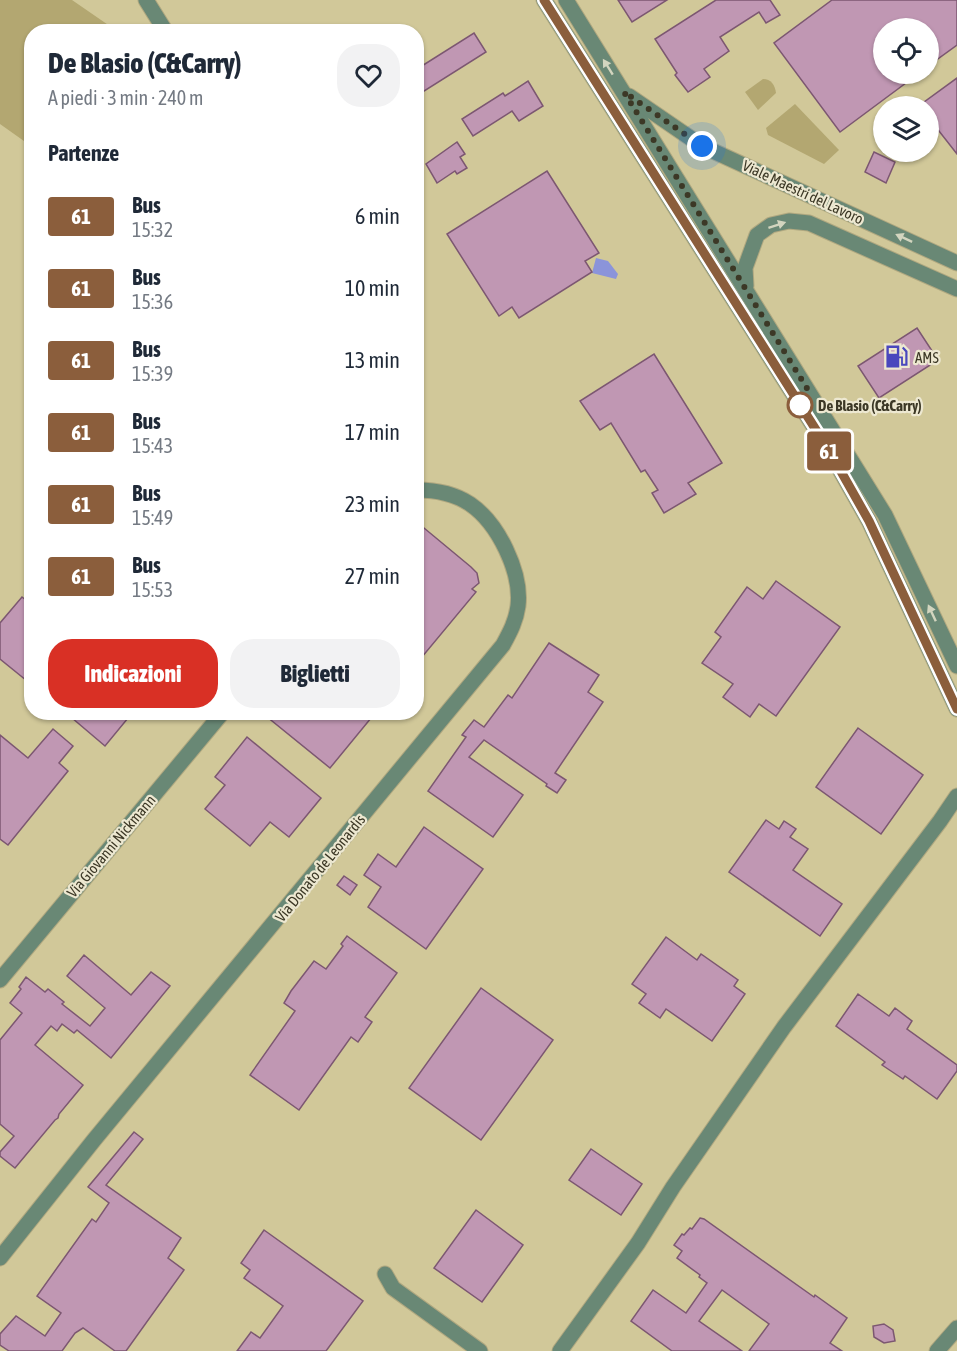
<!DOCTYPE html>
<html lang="it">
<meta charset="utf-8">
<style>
:root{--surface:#fff;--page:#f2f2f3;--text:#1f2937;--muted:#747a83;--accent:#d93025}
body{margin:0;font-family:"Asap Condensed",sans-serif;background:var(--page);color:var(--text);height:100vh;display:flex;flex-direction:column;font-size:22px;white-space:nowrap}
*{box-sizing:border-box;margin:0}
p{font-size:20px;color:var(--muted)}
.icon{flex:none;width:33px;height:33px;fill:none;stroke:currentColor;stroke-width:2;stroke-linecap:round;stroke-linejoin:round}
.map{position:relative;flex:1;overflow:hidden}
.details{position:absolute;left:24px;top:24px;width:400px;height:696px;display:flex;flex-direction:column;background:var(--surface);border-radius:24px;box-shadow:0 2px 4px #0004}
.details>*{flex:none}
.badge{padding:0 12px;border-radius:4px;font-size:21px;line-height:39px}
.tools{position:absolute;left:873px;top:18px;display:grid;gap:12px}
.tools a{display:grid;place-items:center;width:66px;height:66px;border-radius:50%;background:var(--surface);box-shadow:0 2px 4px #0004;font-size:30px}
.you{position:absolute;width:30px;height:30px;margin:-15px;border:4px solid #fff;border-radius:50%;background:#1a73e8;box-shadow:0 0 0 9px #1a73e833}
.map>.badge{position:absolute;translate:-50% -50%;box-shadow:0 0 0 3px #fff}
h2{padding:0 24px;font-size:22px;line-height:54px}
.round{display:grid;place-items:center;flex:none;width:63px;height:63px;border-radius:24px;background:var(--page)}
.headline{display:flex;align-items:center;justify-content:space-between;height:102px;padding:0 24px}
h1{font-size:28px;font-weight:800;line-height:45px}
.button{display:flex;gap:12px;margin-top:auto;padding:12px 24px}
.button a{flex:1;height:69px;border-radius:24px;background:var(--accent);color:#fff;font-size:24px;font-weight:800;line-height:69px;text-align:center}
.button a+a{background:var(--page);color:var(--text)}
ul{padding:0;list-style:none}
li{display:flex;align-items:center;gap:18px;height:72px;padding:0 24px}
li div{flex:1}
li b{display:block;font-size:22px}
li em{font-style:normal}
li .badge{min-width:66px;font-weight:700;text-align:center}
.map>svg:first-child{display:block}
</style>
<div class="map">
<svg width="957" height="1351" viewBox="0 0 957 1351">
<rect width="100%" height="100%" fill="#d1c899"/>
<g fill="#b3a771">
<polygon points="0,0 72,0 117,31 32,32 31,146 0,124"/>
<path d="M763,79C771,79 775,85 776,93L758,110L745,92Z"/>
<polygon points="795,104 839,150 824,164 768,135 766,128"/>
</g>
<polygon fill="#8b94da" points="596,258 608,261 618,274 616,279 592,273"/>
<g fill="#c097b3" stroke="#7c5771" stroke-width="1.5">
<polygon points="618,0 667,0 632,22"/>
<polygon points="716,0 770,0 780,15 766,23 759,12 720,37 729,51 704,69 710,77 688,92 675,75 677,73 655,39"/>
<polygon points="832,0 957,0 957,45 928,66 928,28 884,28 884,74 918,74 840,132 774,43"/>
<polygon points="474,33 486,52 421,93 417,87 417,69"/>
<polygon points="957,78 957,154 928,117 928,106 920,105"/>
<polygon points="528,81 543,106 519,121 512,111 473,136 462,119 503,93 505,96"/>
<polygon points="457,142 465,154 460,157 467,168 457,174 455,171 437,183 426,164"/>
<polygon points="874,152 895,162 886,183 865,172"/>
<polygon points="547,171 599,253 585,261 592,272 519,318 512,307 499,316 447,234"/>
<polygon points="917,328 938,360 879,398 858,366"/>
<polygon points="654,354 722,463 688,483 696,494 664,513 652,493 658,490 645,470 641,472 611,423 600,430 580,401"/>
<polygon points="424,528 471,567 477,573 479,583 472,589 476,592 417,663 417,537"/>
<polygon points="776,581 840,627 776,716 759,704 750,717 723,697 733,684 702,663 721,637 715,632 747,587 763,599"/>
<polygon points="22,597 32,605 32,685 0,659 0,623"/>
<polygon points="549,643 599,675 588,692 603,702 555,773 566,780 557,793 546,786 547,784 484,740 469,757 523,795 493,837 428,791 466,737 462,735 474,720 484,727 508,695 512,698"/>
<polygon points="65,712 133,712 105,746"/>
<polygon points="261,712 376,712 330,768"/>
<polygon points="858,728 923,775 881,834 816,787"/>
<polygon points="53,729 73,746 59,763 68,771 8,845 0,839 0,735 28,758"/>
<polygon points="247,737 321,798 289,837 270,822 250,846 205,809 225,785 215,777"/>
<polygon points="766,820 779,829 784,821 796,829 790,837 808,849 793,870 842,904 820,936 729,872"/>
<polygon points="424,827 483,869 426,949 368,907 381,887 364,875 378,854 396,867"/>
<polygon points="344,876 357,885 350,895 337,885"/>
<polygon points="347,936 397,973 365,1017 372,1022 358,1042 351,1037 299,1110 250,1075 295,1011 284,1003 291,991 314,961 326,969 343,946 341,944"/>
<polygon points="666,937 697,960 701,954 738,980 734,986 745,994 712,1041 666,1009 660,1018 639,1003 646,994 632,984"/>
<polygon points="84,955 131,995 151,972 170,986 111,1058 77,1030 74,1033 62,1024 57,1031 51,1026 35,1045 83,1085 59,1114 58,1118 55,1120 15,1168 0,1156 0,1152 14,1136 0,1124 0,1040 22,1013 10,1003 21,989 19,987 26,977 45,992 48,989 64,1002 62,1004 90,1026 105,1008 67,976"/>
<polygon points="481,988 553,1040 481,1140 409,1088"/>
<polygon points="858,994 889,1016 895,1008 912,1021 907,1029 957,1065 957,1071 937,1099 905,1076 903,1079 882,1065 885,1062 836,1026"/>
<polygon points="134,1132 143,1139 106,1185 181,1238 168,1258 184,1270 126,1351 115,1351 83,1328 75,1333 62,1351 9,1351 0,1345 0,1334 16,1316 45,1336 61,1313 37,1296 92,1219 96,1222 109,1203 88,1187"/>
<polygon points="591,1149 642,1184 621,1215 569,1180"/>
<polygon points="476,1210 523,1245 482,1302 434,1268"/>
<polygon points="700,1218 704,1219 814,1297 815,1295 847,1318 830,1343 842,1351 749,1351 769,1324 722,1290 699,1321 742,1351 672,1351 631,1321 653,1290 686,1313 707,1283 699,1277 700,1275 677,1258 682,1251 674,1245 682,1234 684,1235 690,1228 692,1229"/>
<polygon points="264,1230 363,1301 326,1351 237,1351 251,1332 260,1338 283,1306 244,1278 250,1270 241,1263"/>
<polygon points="884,1324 893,1330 895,1341 884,1343 874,1337 873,1326"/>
</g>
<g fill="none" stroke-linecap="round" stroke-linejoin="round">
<defs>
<g id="minor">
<polyline points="146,0 166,32"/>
<polyline points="544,0 830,452 869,521 957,709"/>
<polyline points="566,0 885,515 957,666"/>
<polyline points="629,96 702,146 957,263"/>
<polyline points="746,286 745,268 757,235 771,225 789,221 809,223 957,289"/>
<polyline points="0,980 223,712"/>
<path d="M0,1258L94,1140L503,645C510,632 516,621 518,606C522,572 498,523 470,504C455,494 435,490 417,490"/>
<polyline points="385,1274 393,1288 480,1351"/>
<polyline points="560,1351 638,1243 673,1187 784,1027 940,821 957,796"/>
<polyline points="937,1351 957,1328"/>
</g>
</defs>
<use href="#minor" stroke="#b0a880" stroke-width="17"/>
<use href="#minor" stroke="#698875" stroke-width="15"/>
</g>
<defs><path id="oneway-solid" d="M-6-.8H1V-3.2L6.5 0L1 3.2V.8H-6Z" transform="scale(1.5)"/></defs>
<g fill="#d3d5bf">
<use href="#oneway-solid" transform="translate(608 67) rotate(-122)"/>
<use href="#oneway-solid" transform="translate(777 225) rotate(-18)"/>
<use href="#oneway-solid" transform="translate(904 238) rotate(-155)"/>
<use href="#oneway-solid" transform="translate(932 613) rotate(-115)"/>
</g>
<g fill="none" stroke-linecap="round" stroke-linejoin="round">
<defs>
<polyline id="line" points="544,0 830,452 869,521 957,709"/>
</defs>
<use href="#line" stroke="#fff" stroke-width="14"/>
<use href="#line" stroke="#8b5e3c" stroke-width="9"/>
<polyline stroke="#3c3826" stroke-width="6" stroke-dasharray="0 10.8" points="702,146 624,92 808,390 800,405"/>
</g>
<defs>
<symbol id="fuel-bare" viewBox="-9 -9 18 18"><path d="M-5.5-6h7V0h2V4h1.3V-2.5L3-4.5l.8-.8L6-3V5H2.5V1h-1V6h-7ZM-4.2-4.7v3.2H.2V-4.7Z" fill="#4947bd" stroke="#ede8d1" stroke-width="2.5" paint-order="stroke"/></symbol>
</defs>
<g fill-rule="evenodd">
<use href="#fuel-bare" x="880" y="340" width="33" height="33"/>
</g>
<circle fill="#fff" stroke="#8b5e3c" stroke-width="3" cx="800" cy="405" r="12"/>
<g text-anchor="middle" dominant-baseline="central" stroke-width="4.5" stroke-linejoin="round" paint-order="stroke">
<g font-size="15" fill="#3c3826" stroke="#ede8d1">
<text transform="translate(803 192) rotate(25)">Viale Maestri del Lavoro</text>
<text transform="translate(111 846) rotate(-50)">Via Giovanni Nickmann</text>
<text transform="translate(320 868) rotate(-51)">Via Donato de Leonardis</text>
</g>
<g font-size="15" fill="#3c3826" stroke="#ede8d1" text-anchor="start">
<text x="915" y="357">AMS</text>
</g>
<g font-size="15" font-weight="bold" fill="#3c3826" stroke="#ede8d1" text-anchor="start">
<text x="818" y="405">De Blasio (C&amp;Carry)</text>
</g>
</g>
</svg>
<div class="tools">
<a><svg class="icon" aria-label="locate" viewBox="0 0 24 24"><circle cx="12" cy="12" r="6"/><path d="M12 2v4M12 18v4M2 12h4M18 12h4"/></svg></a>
<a><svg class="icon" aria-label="layers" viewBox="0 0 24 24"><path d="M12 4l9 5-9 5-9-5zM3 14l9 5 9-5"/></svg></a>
</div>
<div class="you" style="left:702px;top:146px"></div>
<b class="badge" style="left:829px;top:451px;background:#8b5e3c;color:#fff">61</b>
<section class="details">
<div class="headline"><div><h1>De Blasio (C&amp;Carry)</h1><p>A piedi · 3 min · 240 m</p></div><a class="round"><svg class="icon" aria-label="heart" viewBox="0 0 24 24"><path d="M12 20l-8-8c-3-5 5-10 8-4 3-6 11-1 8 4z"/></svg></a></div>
<h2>Partenze</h2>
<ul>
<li><span class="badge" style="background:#8b5e3c;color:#fff">61</span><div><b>Bus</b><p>15:32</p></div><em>6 min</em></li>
<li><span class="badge" style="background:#8b5e3c;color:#fff">61</span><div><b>Bus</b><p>15:36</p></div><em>10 min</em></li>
<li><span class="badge" style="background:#8b5e3c;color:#fff">61</span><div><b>Bus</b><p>15:39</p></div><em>13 min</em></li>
<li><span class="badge" style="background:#8b5e3c;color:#fff">61</span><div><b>Bus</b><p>15:43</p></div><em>17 min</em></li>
<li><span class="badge" style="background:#8b5e3c;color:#fff">61</span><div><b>Bus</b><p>15:49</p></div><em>23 min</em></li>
<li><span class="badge" style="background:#8b5e3c;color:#fff">61</span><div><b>Bus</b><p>15:53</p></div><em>27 min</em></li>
</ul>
<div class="button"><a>Indicazioni</a><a>Biglietti</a></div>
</section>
</div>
